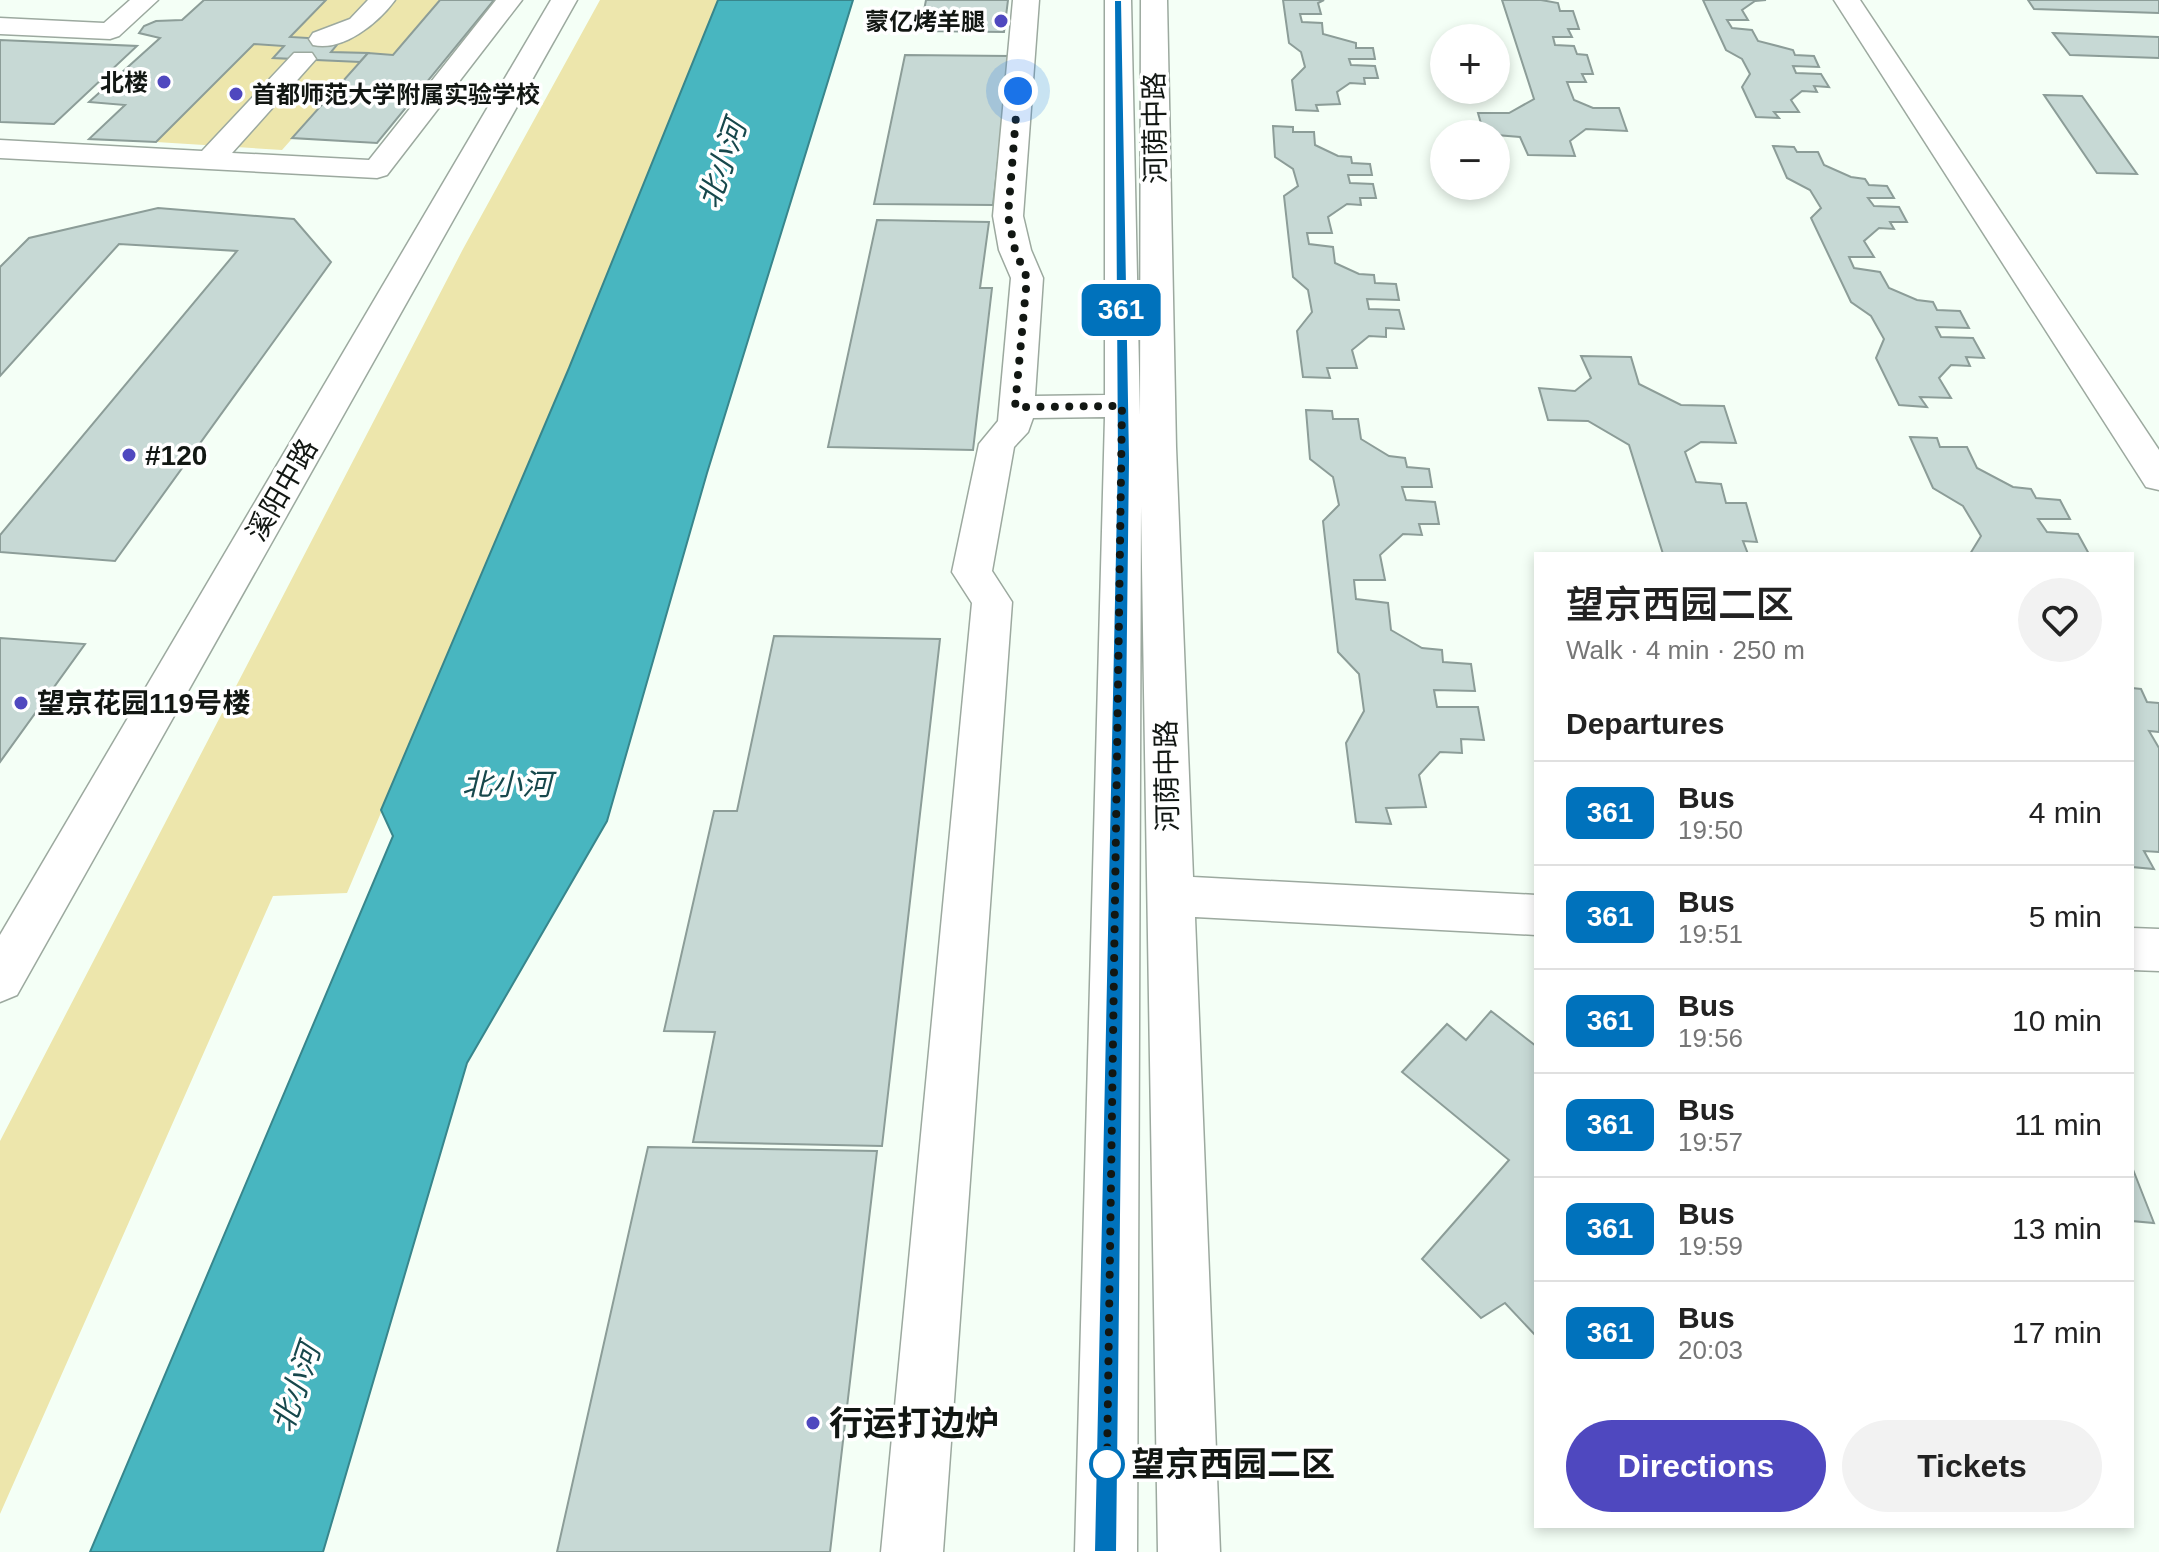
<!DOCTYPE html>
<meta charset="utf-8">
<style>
:root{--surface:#fff;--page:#f2f2f2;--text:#222;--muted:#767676;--line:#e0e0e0;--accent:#4f48bf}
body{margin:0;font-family:Arial,"Noto Sans SC",sans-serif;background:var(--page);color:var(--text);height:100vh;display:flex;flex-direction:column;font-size:30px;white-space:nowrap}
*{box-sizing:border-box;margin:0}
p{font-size:26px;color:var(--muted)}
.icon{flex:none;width:44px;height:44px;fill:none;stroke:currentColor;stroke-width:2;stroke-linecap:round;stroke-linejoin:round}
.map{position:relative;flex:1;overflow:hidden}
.details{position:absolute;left:1534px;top:552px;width:600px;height:976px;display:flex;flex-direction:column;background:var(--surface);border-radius:0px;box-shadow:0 4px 12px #0003}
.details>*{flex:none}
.badge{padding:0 16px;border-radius:12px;font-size:28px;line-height:52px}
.buttons{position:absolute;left:1430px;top:24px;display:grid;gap:16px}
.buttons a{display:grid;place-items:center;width:80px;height:80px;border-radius:50%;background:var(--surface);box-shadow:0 4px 12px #0003;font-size:40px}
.you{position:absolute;width:40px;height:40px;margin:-20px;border:6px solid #fff;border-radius:50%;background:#1a73e8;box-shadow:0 0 0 12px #1a73e833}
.map>.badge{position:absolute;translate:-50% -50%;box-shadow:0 0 0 4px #fff}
h2{padding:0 32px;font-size:30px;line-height:72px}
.round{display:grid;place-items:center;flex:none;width:84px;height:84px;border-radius:42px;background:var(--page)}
.headline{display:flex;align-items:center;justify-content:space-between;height:136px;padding:0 32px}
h1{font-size:38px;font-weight:600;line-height:60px}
.button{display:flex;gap:16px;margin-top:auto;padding:16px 32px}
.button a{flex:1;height:92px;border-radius:48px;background:var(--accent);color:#fff;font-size:32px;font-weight:600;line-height:92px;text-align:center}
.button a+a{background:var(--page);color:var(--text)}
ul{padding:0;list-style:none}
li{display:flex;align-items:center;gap:24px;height:104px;padding:0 32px;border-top:2px solid var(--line)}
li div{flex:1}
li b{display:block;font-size:30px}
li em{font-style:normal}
li .badge{min-width:88px;font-weight:700;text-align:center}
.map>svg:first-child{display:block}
</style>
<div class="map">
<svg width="2159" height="1552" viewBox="0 0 2159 1552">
<rect width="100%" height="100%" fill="#f4fff6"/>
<g fill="#ede6ac">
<polygon points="326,0 440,0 393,55 331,52 340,41 290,38"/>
<polygon points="600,0 718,0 569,368 347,893 273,896 0,1514 0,1141 463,249"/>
<polygon points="254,44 284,46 274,58 360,62 282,150 156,142"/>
</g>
<polygon fill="#48b6c0" stroke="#38868c" stroke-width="2" points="718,0 853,0 707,473 607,821 467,1063 323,1552 90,1552 393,836 381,810 569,368"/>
<g fill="#c7d9d5" stroke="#8c9d98" stroke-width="2">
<polygon points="204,0 326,0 290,37 341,40 331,52 368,53 360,62 273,58 284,46 254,44 156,142 89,139 125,105 89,102 160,38 139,33 144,26 156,21 182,20"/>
<polygon points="440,0 494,0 377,143 292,138 368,53 393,55"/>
<polygon points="926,0 1008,0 1004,32 920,31"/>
<polygon points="1283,0 1324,0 1318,3 1321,14 1300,14 1302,22 1322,23 1323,34 1356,43 1356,48 1373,48 1375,59 1349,59 1351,65 1375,66 1378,78 1364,78 1365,84 1350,83 1337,92 1340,104 1316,105 1318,111 1296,110 1292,80 1305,67 1301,52 1289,43"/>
<polygon points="1502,0 1541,0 1558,3 1560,11 1573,11 1579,29 1568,29 1572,37 1553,37 1555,45 1574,46 1577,54 1587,55 1593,74 1582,74 1586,82 1567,82 1574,100 1593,108 1619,108 1627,131 1586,129 1570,141 1575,156 1528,155 1520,137 1484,134 1478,113 1509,113 1534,99"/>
<polygon points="1703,0 1766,0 1755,1 1742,10 1748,20 1727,20 1732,28 1752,30 1758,41 1793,50 1795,55 1814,56 1819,67 1793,66 1796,73 1821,74 1829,87 1814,86 1817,92 1802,91 1791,100 1799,112 1774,112 1779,118 1756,117 1742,87 1750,74 1742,59 1726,50"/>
<polygon points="2028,0 2159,0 2159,13 2034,9"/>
<polygon points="2053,33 2159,37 2159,58 2070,55"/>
<polygon points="0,40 137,46 54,124 0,122"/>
<polygon points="905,55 1010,56 993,205 874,204"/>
<polygon points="2044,95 2082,96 2137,174 2097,173"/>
<polygon points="1273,126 1293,127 1293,132 1314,132 1315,145 1338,156 1351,157 1352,163 1370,164 1372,175 1348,175 1350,183 1373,184 1376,198 1360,198 1361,205 1347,204 1328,217 1332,233 1307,233 1309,244 1333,247 1335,263 1359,274 1374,275 1375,283 1396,284 1399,300 1367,299 1369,309 1399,310 1404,329 1386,328 1386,337 1369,336 1352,350 1357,368 1327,368 1330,378 1303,377 1297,331 1312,312 1308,290 1293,277 1284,196 1298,186 1293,169 1275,157"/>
<polygon points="1773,146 1794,147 1797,152 1818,152 1824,165 1851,177 1865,179 1869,185 1887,186 1894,198 1868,198 1874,206 1899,207 1907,222 1890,222 1894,229 1879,228 1864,241 1874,257 1849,257 1854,268 1880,272 1889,288 1917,300 1933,302 1937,310 1960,311 1969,328 1936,327 1941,337 1973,338 1984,358 1966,357 1970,366 1951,365 1939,378 1951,398 1920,397 1927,407 1899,405 1876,358 1884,339 1871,316 1851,302 1811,218 1821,208 1810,190 1787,178"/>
<polygon points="158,208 294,219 331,262 115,561 0,552 0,535 237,251 119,244 0,376 0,267 29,238"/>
<polygon points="877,220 989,222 980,288 992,288 973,450 828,447"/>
<polygon points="1581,356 1631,357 1639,384 1681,405 1724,406 1736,443 1701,442 1685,452 1696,482 1721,484 1726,503 1746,503 1757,542 1743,541 1748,554 1663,554 1629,445 1588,421 1548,420 1539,388 1575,391 1591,378"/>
<polygon points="1306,410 1332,411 1333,419 1358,419 1361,439 1389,456 1405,458 1407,467 1429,469 1432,487 1402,487 1406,500 1435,502 1439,524 1419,524 1422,535 1403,534 1380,555 1385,580 1354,580 1356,599 1388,603 1391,630 1422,648 1442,650 1443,662 1471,664 1475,691 1434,690 1437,707 1478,707 1484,740 1461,739 1462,753 1440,752 1419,775 1426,807 1386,808 1391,824 1356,822 1346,743 1364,711 1359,674 1338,652 1323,521 1339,505 1333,477 1310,459"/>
<polygon points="1910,437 1937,438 1940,447 1967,447 1977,468 2013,487 2031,489 2036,498 2060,500 2070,519 2038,519 2047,532 2078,534 2089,554 1970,554 1981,536 1963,506 1933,488"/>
<polygon points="774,636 940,639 882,1146 693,1142 715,1032 664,1031 714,811 737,811"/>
<polygon points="0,638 85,644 0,762"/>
<polygon points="2132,688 2141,689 2147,702 2159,703 2159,732 2149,731 2159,748 2159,852 2144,851 2154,869 2132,867"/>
<polygon points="1491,1011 1536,1046 1536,1336 1505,1303 1481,1318 1422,1259 1509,1160 1402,1072 1447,1024 1466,1040"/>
<polygon points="648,1147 877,1151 830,1552 557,1552"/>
<polygon points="2132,1167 2154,1223 2132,1221"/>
</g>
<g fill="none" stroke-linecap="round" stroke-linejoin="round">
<defs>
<g id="minor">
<polygon points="130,0 158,0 119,36 110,39 0,34 0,18 104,23"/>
<path d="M368,0H395C378,23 343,52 313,45L309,39L313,33L350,19Z"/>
<polygon points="496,0 522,0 387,175 377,178 0,158 0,140 202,151 294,53 312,53 316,59 232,153 369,160"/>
<polygon points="551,0 577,0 17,995 0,1002 0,935"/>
<polygon points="1013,0 1039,0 1023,216 1031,250 1043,278 1035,396 1105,395 1105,0 1131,0 1140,415 1141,0 1167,0 1176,447 1193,877 1536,895 1536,935 1195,917 1220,1552 1158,1552 1141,506 1137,1552 1075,1552 1105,417 1033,418 1028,432 1014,447 992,571 1012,602 943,1552 881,1552 972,603 952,572 979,444 998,421 1011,278 999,250 993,216"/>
<polygon points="1834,0 1860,0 2159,450 2159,490 2146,487"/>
<polygon points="2132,928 2159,929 2159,971 2132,970"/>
</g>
</defs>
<use href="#minor" stroke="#9ca99f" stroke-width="3"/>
<use href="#minor" fill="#fff" fill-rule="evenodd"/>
</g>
<polygon fill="#0072bc" stroke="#fff" stroke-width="2" points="1114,0 1122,0 1130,458 1117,1552 1094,1552 1117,458"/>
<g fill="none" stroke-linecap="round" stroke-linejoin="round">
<polyline stroke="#121713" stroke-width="8" stroke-dasharray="0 14.4" points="1018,91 1008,216 1015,250 1027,278 1015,407 1122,406 1107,1464"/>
</g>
<g fill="#4f48bf" stroke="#fff" stroke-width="3">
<circle cx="1001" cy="21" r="8"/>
<circle cx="164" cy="82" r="8"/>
<circle cx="236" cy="94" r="8"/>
<circle cx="129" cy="455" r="8"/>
<circle cx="21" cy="703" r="8"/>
<circle cx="813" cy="1423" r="8"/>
</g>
<circle fill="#fff" stroke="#0072bc" stroke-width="4" cx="1107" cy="1464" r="16"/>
<g text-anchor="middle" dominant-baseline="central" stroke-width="7" stroke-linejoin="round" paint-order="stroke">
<g font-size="24" font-weight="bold" fill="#121713" stroke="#fff" text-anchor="end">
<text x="985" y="21">蒙亿烤羊腿</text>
<text x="148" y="82">北楼</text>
<text x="252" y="94" text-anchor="start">首都师范大学附属实验学校</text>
</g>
<g font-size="28" fill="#121713" stroke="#fff">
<text transform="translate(1155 128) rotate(-91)">河荫中路</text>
<text transform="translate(282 490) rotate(-60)">溪阳中路</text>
<text transform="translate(1167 776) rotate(-91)">河荫中路</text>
</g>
<g font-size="28" font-weight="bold" fill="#121713" stroke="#fff" text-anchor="start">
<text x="145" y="455">#120</text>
<text x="37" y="703">望京花园119号楼</text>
</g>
<g font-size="30" font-style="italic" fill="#17484c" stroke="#fff">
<text transform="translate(722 164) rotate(-71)">北小河</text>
<text x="507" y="784">北小河</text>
<text transform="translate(296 1388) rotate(-71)">北小河</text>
</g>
<g font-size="34" font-weight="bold" fill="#121713" stroke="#fff" text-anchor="start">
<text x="829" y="1423">行运打边炉</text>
</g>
<g font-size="34" font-weight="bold" fill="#121713" stroke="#fff" text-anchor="start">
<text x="1131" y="1464">望京西园二区</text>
</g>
</g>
</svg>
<div class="buttons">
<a>+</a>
<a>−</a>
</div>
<div class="you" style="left:1018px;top:91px"></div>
<b class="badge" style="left:1121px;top:310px;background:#0072bc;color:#fff">361</b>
<section class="details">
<div class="headline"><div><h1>望京西园二区</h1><p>Walk · 4 min · 250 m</p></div><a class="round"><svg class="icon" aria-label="heart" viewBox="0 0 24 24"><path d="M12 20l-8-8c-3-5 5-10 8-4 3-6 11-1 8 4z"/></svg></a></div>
<h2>Departures</h2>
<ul>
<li><span class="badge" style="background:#0072bc;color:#fff">361</span><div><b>Bus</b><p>19:50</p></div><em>4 min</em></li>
<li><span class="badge" style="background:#0072bc;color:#fff">361</span><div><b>Bus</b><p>19:51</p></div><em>5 min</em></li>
<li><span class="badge" style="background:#0072bc;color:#fff">361</span><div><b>Bus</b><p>19:56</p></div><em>10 min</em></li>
<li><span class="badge" style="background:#0072bc;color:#fff">361</span><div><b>Bus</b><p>19:57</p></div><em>11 min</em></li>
<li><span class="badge" style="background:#0072bc;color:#fff">361</span><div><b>Bus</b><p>19:59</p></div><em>13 min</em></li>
<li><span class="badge" style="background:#0072bc;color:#fff">361</span><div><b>Bus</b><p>20:03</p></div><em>17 min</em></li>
</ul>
<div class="button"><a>Directions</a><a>Tickets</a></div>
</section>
</div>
